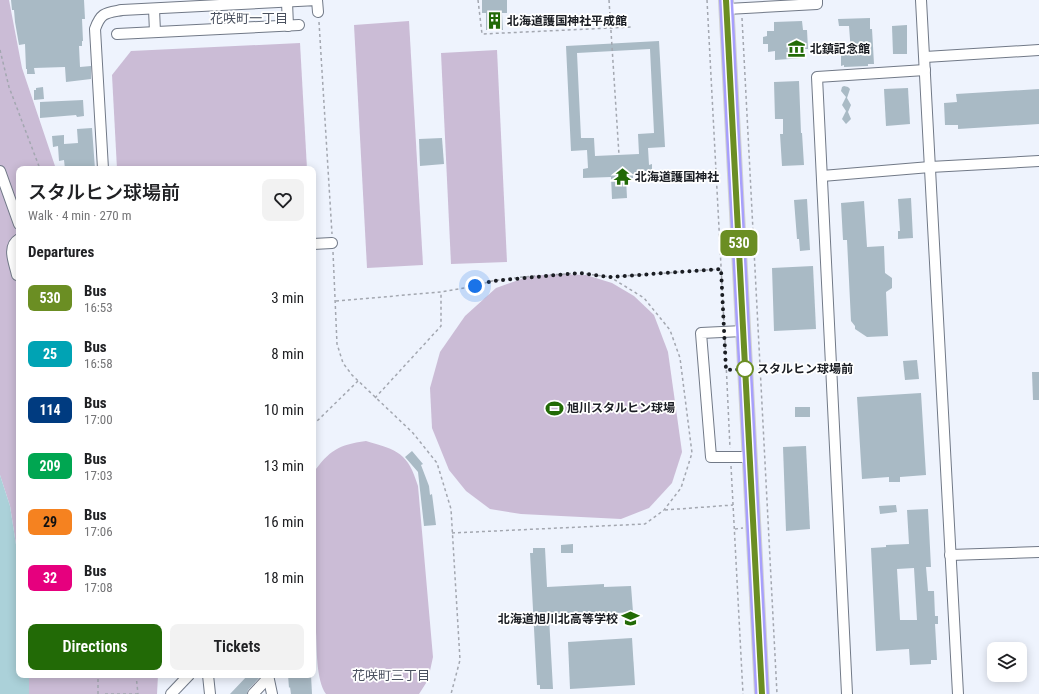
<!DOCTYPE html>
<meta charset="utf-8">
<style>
:root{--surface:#fff;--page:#f2f2f2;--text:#202124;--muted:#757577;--accent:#226a06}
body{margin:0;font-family:"Roboto Condensed","Noto Sans JP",sans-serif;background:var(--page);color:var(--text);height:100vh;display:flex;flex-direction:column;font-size:15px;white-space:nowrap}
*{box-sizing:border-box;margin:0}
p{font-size:13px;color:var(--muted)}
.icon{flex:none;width:22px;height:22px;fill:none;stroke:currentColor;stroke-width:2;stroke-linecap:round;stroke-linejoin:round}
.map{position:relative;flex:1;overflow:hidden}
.drawer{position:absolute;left:16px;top:166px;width:300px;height:512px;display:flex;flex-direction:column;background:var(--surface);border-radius:8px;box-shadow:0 2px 10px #0003}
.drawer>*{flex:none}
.badge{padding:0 8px;border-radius:6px;font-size:14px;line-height:26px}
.tools{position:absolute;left:987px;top:642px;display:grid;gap:8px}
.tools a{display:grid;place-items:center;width:40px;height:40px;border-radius:8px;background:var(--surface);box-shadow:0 2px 10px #0003;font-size:20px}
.you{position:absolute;width:20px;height:20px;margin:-10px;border:3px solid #fff;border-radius:50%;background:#1a73e8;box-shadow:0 0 0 6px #1a73e833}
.map>.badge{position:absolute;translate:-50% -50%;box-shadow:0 0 0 2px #fff}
h2{padding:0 12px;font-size:15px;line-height:36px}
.round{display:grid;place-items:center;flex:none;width:42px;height:42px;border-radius:8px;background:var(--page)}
.overview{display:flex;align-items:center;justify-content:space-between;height:68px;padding:0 12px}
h1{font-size:19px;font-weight:600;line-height:30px}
.button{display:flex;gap:8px;margin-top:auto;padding:8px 12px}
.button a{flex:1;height:46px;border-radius:8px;background:var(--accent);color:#fff;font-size:16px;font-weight:600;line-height:46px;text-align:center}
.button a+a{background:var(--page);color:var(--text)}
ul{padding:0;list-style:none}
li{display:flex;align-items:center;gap:12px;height:56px;padding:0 12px}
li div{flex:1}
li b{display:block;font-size:15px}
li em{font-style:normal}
li .badge{min-width:44px;font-weight:700;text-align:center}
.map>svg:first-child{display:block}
</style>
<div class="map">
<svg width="1039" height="694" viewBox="0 0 1039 694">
<rect width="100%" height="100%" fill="#eef3fd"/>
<g fill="#cbbcd6">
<polygon points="0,0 9,0 22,68 56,169 19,169 19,564 10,506 0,475"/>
<polygon points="409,21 423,265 367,268 354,25"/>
<polygon points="300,43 307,169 117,169 112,75 131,51"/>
<polygon points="497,50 507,262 451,264 441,53"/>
<polygon points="558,274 586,275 612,283 634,296 654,315 668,352 682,452 672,483 649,508 621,519 521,514 490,509 466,491 449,470 432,428 430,388 440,352 465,316 496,288 530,276"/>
<path d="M366,441C398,450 408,453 418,486L433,657L428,680L419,694H326C316,680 317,649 316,632C313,579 313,526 313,473C330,450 338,445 366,441Z"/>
<polygon points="29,675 158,675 157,694 29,694"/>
</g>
<polygon fill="#abd1d9" points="0,475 10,506 19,564 19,675 29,675 29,694 0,694"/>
<g fill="#a9bac5" fill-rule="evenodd">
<polygon points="11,0 84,0 85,19 82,19 83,41 82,41 82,46 79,46 80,67 91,66 91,79 66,82 65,67 34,68 35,74 27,74 27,69 26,69 25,44 19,45 15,22 14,10 12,10"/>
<polygon points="482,0 507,0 507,13 502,13 503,30 486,30 486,13 482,13"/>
<polygon points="870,18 870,29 872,29 874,64 868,64 868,66 844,67 844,65 841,66 841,54 851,53 849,26 839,26 838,19"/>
<polygon points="802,21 803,30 807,30 808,49 804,49 804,58 775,60 775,51 768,52 768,44 763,44 763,37 767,36 767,31 774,31 774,22"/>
<polygon points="907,25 907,54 893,54 892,26"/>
<path d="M659,41L665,147L648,148L649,165L652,164V173L633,174V178H626L627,198L612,199L611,177L583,178V169L588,168L587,150L571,151L566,46ZM650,49L654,133L638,134L639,154L595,156L594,138H581L577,53Z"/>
<polygon points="799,81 801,133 802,133 804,165 782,166 780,134 783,134 783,119 775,119 774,82"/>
<polygon points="844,86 848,87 850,89 847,98 851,105 848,112 851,119 846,124 842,119 846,111 842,105 846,97 841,91 842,87"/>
<polygon points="43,87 44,99 34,100 34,90 36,90 36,88"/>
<polygon points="908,88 910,124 886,126 884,89"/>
<polygon points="1039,89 1039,124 958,129 958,125 945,125 944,103 957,102 956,94"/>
<polygon points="83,100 84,116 77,117 76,115 40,118 40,102"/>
<polygon points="92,128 95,169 65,169 64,160 59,161 58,146 53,147 52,136 64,135 64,144 78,143 77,129"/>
<polygon points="442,138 444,164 420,166 419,139"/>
<polygon points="911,198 913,238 898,239 898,231 900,231 898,199"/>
<polygon points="807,199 810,250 800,251 799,239 797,239 794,200"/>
<polygon points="864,201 867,247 884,246 885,273 892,278 892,288 886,292 888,336 867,337 855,329 855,326 851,321 847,240 843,240 841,203"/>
<polygon points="813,266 816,329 774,331 772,268"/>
<polygon points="917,360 919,379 905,380 903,361"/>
<polygon points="1032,372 1039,372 1039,400 1033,400"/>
<polygon points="921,393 926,475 900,477 900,482 889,482 889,477 862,479 857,397"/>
<rect x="795" y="407" width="15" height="10"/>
<polygon points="806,446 810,529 786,531 783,447"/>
<polygon points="412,451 423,464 421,465 429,486 430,495 432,494 436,525 424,526 418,472 405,457"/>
<polygon points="896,505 897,512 880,514 879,506"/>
<path d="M928,509L931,567H926L928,591H934L935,616H938V624H935L937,660H931V664L910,665L909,649L876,651L871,548L886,547V545L909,544L907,510ZM914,568L917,620H900L897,569Z"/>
<polygon points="573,544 573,553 561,553 561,545"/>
<polygon points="533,548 545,548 547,587 604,584 604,587 631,586 633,612 549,617 553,689 540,689 540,685 537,685 530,553 533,553"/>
<polygon points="632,638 635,685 570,689 568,642"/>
<polygon points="248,675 262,675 248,690 247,694 230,694"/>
<polygon points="288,675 311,675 312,694 291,694 290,687 289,688"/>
</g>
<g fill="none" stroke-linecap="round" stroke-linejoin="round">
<defs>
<g id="minor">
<polyline points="921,0 958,694"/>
<polyline points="287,2 288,26"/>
<polyline points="154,9 155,32"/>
<polyline points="727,9 817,4 817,0"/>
<polyline points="117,34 299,25"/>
<polyline points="925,57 1039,50"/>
<path d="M103,169L95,29C101,12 106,13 122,10L317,0L318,12"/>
<polyline points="0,171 19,224"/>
<polyline points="822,176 930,167 1039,161"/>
<polyline points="313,244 332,243"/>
<path d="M17,275C15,264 6,247 19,239"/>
<polyline points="743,331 701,333 711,457 750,457"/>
<polyline points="950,555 1039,552"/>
<polyline points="208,675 210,694"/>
<polyline points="268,675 272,694"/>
<polyline points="171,694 189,675"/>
<polyline points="253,694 268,678"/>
<polyline points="847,694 817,77 925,70"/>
</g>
<polyline id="highway" points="726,0 762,694"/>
</defs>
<use href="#minor" stroke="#717987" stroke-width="12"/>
<use href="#highway" stroke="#d1d2d3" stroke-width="16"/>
<g stroke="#a3a7b0" stroke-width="1.5" stroke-dasharray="3 3" stroke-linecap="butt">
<polyline points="478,0 482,34 632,27"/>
<polyline points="609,0 619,155"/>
<polyline points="707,0 724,323"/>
<polyline points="742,18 777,694"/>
<polyline points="319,22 332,234"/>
<polyline points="0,50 9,87 40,169"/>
<polyline points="333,252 337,344 343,363 352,375 413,433 437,463 451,509 460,660 451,694"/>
<polyline points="336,301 441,292 475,286 492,281 522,277 579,273 610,277 721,269"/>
<polyline points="725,340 730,448"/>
<polyline points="375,398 441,326 441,292"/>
<polyline points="313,425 358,381"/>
<polyline points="731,466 743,694"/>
<polyline points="665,510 733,505"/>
<polyline points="735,529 743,528"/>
<polyline points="452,533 645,524 664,510 681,488 692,453 680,358 670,330 644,298 610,277"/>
<polyline points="136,675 138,694"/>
<polyline points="98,694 98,675"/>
<polyline points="105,694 140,694"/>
</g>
<use href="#minor" stroke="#fff" stroke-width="10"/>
<use href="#highway" stroke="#a79ffc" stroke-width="14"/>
</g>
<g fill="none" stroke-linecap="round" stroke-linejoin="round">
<defs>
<polyline id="line" points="726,0 762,694"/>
</defs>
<use href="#line" stroke="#fff" stroke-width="9"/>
<use href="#line" stroke="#6b8e23" stroke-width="6"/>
<polyline stroke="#1a1d23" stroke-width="4" stroke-dasharray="0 7.2" points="475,286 492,281 579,273 610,277 721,269 726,370 745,369"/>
</g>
<defs>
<symbol id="building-bare" viewBox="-9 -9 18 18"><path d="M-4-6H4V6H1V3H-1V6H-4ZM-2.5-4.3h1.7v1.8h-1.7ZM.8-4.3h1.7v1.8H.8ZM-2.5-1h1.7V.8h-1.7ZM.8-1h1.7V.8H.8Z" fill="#226a06" stroke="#fff" stroke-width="2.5" paint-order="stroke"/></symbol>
<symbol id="museum-bare" viewBox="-9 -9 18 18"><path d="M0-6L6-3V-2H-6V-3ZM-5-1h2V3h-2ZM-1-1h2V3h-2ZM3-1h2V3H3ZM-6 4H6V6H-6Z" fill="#226a06" stroke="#fff" stroke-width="2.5" paint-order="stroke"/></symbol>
<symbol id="temple-bare" viewBox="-9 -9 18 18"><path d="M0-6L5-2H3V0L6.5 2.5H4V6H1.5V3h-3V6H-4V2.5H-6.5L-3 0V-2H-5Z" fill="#226a06" stroke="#fff" stroke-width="2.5" paint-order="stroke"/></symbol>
<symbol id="stadium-bare" viewBox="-9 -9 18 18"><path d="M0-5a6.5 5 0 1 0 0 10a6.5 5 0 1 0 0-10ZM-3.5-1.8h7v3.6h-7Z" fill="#226a06" stroke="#fff" stroke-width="2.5" paint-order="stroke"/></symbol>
<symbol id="school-bare" viewBox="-9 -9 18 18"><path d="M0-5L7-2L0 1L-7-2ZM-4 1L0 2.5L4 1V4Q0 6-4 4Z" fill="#226a06" stroke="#fff" stroke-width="2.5" paint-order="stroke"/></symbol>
</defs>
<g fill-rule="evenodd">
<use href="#building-bare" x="482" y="8" width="25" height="25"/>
<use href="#museum-bare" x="784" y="36" width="25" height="25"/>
<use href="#temple-bare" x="610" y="164" width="25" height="25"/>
<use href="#stadium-bare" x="542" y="396" width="25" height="25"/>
<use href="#school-bare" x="618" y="606" width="25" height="25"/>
</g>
<circle fill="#fff" stroke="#6b8e23" stroke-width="2" cx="745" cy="369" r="8"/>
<g text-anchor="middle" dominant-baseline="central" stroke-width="3.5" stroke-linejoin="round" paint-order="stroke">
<g font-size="12" font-weight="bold" fill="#1a1d23" stroke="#fff" text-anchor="start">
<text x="507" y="21">北海道護国神社平成館</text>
<text x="810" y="49">北鎮記念館</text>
<text x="635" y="177">北海道護国神社</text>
<text x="567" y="408">旭川スタルヒン球場</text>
<text x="618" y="619" text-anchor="end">北海道旭川北高等学校</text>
</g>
<g font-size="12" font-weight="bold" fill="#1a1d23" stroke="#fff" text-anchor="start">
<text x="757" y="369">スタルヒン球場前</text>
</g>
<g font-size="13" fill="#4a515f" stroke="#fff">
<text x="249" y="18">花咲町一丁目</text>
<text x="391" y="675">花咲町三丁目</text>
</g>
</g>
</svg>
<div class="tools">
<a><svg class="icon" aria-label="layers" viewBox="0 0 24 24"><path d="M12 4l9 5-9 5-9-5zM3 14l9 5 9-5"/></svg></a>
</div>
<div class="you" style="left:475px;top:286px"></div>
<b class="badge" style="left:739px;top:243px;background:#6b8e23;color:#fff">530</b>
<section class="drawer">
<div class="overview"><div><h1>スタルヒン球場前</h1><p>Walk · 4 min · 270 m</p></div><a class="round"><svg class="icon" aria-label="heart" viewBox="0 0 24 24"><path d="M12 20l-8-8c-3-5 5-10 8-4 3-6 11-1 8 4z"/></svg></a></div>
<h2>Departures</h2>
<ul>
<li><span class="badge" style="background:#6b8e23;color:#fff">530</span><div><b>Bus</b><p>16:53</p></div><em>3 min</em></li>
<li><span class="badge" style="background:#00a3b4;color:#fff">25</span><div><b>Bus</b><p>16:58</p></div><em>8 min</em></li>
<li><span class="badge" style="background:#003b80;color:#fff">114</span><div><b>Bus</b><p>17:00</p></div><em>10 min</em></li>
<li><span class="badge" style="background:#00a651;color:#fff">209</span><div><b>Bus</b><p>17:03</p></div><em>13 min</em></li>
<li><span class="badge" style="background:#f58220;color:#111">29</span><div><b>Bus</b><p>17:06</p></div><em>16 min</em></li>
<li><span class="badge" style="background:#e6007e;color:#fff">32</span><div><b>Bus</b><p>17:08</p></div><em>18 min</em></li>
</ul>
<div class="button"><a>Directions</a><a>Tickets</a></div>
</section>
</div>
